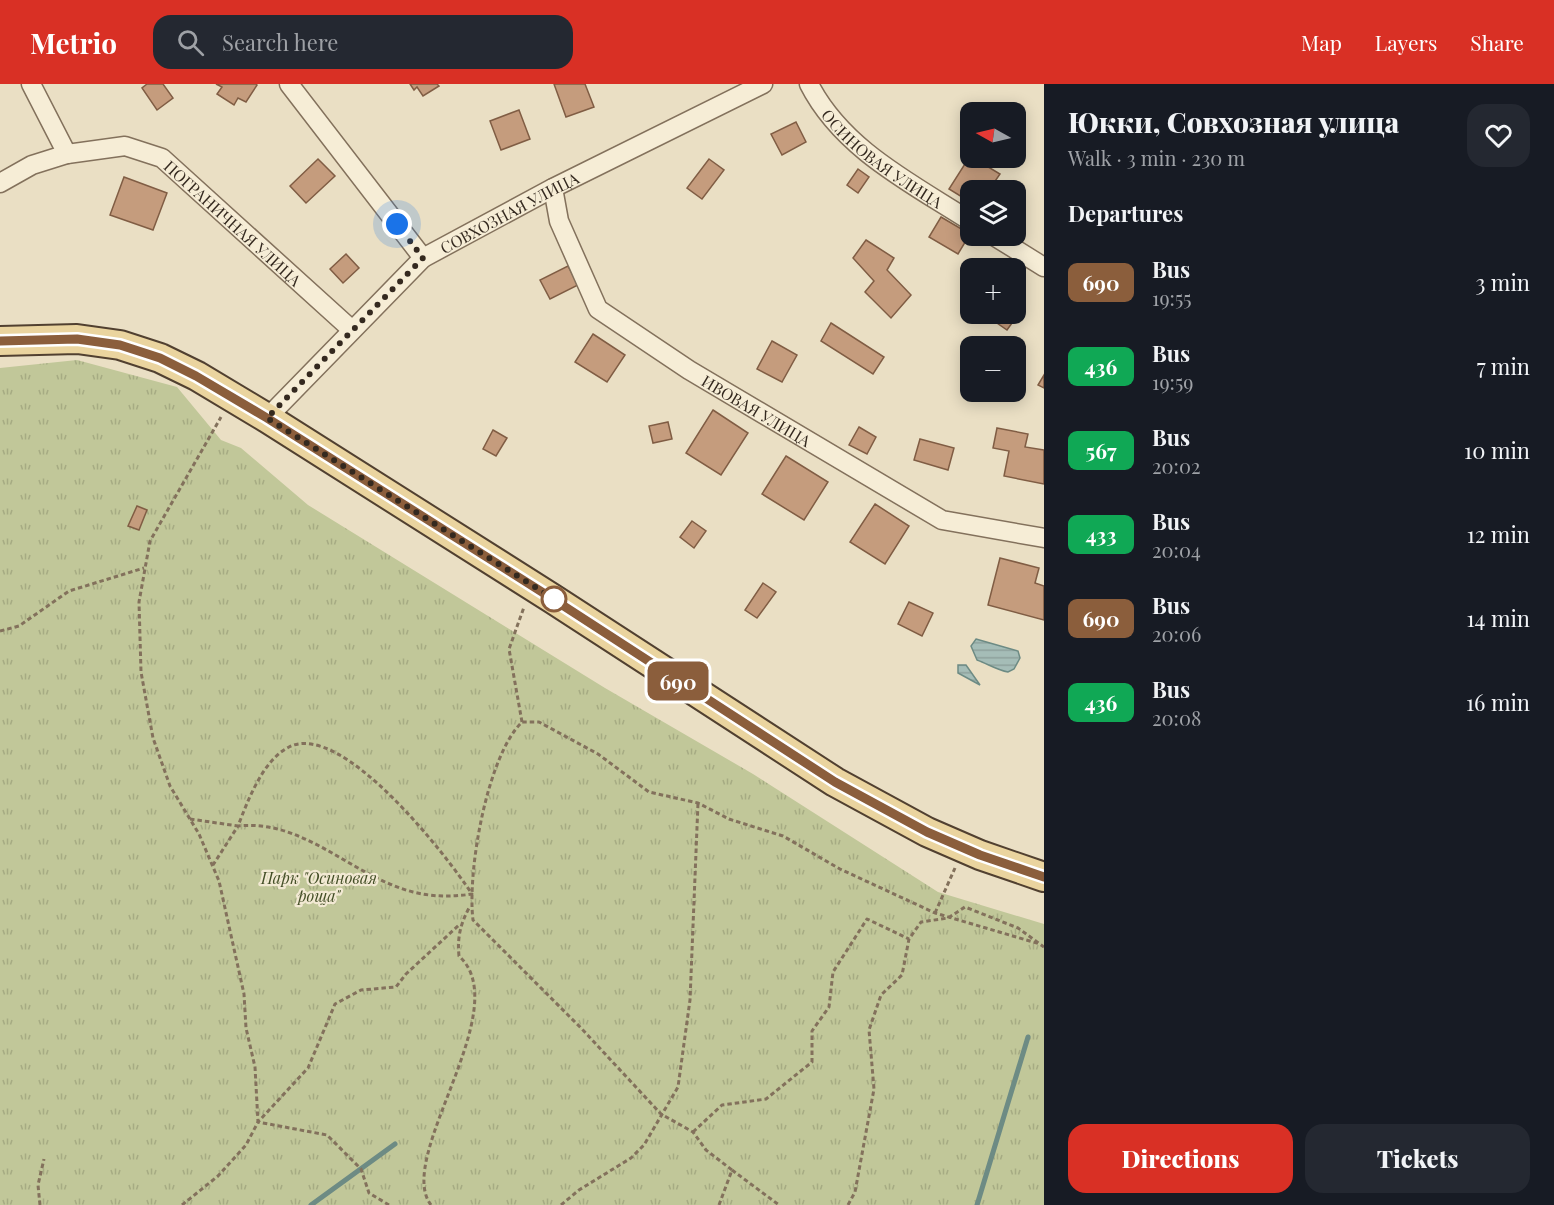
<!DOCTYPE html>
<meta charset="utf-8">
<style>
:root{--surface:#171b24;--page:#242831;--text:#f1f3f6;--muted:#9ea1a6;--accent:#d93025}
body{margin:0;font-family:"Playfair Display",serif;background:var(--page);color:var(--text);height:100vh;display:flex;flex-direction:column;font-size:22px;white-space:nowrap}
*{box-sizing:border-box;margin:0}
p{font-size:20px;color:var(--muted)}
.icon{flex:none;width:33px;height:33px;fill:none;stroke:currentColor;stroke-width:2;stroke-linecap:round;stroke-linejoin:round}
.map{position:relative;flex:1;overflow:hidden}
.details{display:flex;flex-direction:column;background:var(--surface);width:510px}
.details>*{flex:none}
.badge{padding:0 12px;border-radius:9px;font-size:21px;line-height:39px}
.needle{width:39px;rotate:278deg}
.fabs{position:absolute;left:960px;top:18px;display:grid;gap:12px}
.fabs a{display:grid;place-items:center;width:66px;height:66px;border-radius:12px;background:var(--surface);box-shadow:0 3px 15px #0003;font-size:30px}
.you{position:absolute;width:30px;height:30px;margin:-15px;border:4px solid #fff;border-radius:50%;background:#1a73e8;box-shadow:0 0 0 9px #1a73e833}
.map>.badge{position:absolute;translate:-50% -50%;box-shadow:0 0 0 3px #fff}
h2{padding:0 24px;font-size:22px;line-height:54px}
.round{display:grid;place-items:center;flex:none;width:63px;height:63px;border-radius:18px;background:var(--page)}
.overview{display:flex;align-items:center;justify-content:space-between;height:102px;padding:0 24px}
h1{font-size:28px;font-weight:800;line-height:45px}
.button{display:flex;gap:12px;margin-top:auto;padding:12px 24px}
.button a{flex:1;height:69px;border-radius:18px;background:var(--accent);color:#fff;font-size:24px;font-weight:800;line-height:69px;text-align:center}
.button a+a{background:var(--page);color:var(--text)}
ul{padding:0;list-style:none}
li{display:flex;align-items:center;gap:18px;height:84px;padding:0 24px}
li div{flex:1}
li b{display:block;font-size:22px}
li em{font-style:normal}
li .badge{min-width:66px;font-weight:700;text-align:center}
header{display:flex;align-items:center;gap:36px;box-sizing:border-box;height:84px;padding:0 30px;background:var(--accent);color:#fff}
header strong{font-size:28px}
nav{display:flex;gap:33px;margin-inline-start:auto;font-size:21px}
.search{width:420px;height:54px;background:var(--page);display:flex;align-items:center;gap:15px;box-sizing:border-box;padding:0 21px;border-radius:18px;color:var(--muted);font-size:22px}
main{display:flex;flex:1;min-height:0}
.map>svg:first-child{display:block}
</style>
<header>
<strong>Metrio</strong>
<div class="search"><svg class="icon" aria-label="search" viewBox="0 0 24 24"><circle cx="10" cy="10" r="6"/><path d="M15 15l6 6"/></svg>Search here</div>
<nav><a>Map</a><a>Layers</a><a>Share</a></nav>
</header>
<main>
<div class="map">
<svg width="1044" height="1121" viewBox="0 0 1044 1121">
<defs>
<pattern id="park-tufts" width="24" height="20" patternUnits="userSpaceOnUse" patternTransform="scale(1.5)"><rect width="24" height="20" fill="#c1c799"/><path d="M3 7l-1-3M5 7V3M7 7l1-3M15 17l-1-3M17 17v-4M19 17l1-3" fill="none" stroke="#a6ab83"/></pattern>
<pattern id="water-rules" width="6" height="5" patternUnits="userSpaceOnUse" patternTransform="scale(1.5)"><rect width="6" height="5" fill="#a5bdb7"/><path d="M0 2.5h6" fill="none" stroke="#8fa29d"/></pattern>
</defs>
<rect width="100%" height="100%" fill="#eadfc4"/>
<polygon fill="url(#park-tufts)" points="77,276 177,303 221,356 241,364 308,421 605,604 753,690 938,808 1044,840 1044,1121 0,1121 0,284"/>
<g fill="url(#water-rules)" stroke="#6d8b84" stroke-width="1.5">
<path d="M976,555L1018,567L1020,574L1014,585L1008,588C997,586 988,580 977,576L971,562Z"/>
<polygon points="958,581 966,581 980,601 958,589"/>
</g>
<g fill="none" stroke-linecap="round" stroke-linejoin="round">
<g stroke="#6d8b84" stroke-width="5">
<polyline points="311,1121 395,1060"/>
<polyline points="977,1121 1028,953"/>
</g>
</g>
<g fill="#c59c7d" stroke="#805d44" stroke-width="1.5">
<polygon points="147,0 163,0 173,14 157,26 142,4"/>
<polygon points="216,0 256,0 257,1 246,18 238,14 234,21 217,10 222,3"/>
<polygon points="410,0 437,0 439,2 423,12 417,3 414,6"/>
<polygon points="554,0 585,0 594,23 566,33"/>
<polygon points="519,26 530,55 501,66 490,37"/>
<polygon points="796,38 806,58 782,71 771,50"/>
<polygon points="970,72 1000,90 989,106 970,106 970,118 949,105"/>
<polygon points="318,75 335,92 306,119 290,102"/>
<polygon points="709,75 724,86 702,115 687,104"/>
<polygon points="858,85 869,93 858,109 847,101"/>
<polygon points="124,93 167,109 153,146 110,131"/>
<polygon points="941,133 970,150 958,170 929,153"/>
<polygon points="866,156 894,174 887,186 911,211 891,234 865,208 874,197 853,174"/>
<polygon points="346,170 359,184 343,199 330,185"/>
<polygon points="1010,174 1025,184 1018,193 1016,191 1016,184 1003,183"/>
<polygon points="568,182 578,201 550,215 540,196"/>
<polygon points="1016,215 1025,221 1007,246 984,230 1016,230"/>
<polygon points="831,239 884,273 873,290 821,257"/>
<polygon points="593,250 625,271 607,298 575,278"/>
<polygon points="772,257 797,271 782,298 757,285"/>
<polygon points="1044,291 1044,304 1038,301"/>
<polygon points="713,326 748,349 721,391 686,369"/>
<polygon points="668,338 672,355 653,359 649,342"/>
<polygon points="859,343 876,353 867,370 849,361"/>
<polygon points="997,344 1028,350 1025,363 1044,366 1044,400 1004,392 1009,367 993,364"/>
<polygon points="493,346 507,354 496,372 483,365"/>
<polygon points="920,355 954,364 948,386 914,376"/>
<polygon points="786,372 828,398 804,436 762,410"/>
<polygon points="875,420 909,442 885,480 850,458"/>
<polygon points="137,422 147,426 139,446 128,442"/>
<polygon points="692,437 706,447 694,464 680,453"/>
<polygon points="1000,474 1039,484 1035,499 1044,502 1044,536 988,521"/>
<polygon points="763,499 776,508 757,534 745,526"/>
<polygon points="909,518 933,529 922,552 898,540"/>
</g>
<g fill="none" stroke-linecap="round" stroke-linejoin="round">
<defs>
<g id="street">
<polyline points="31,0 67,70"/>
<polyline points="289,0 423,174"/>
<path id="s1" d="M809,0C842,65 911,99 970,137"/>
<path id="s2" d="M0,99L32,81L67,70L125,62L162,74L352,246"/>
<path id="s3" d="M553,104L559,137L598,225L689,286L942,436L1044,454"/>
<polyline points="994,152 1044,183"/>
<path id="s4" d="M267,334L423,174L553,104L763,0"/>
</g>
<polyline id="primary" points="0,257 77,255 120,261 160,274 197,292 267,334 553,515 835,698 927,748 980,771 1044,793"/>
</defs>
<use href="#street" stroke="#83715c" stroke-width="21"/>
<use href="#primary" stroke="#514030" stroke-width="32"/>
<g stroke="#83715c" stroke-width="3" stroke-dasharray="4.5 3" stroke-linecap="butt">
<polyline points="0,547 19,542 69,507 144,484"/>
<polyline points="522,638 509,565 524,523"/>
<path d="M190,735L238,742C248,716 263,676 289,663C342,636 447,772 472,810C452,813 433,813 413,808C351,792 305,735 238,742L213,781"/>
<polyline points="935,829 955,784"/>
<polyline points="693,1048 722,1021 766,1015 812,978 812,947 829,923 833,888 867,835 909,855"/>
<polyline points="732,1086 779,1121"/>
<polyline points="40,1121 38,1101 44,1075"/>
<polyline points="182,1121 218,1092 246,1061 258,1038 255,983 246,944 244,910 219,797 199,750 170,702 153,654 141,588 139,518 150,457 221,333"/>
<polyline points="389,1121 369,1109 361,1085 327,1051 258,1038 308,984 335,920 361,906 396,903 406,890 460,840"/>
<path d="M431,1121C394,1073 517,925 459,872C457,852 461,839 470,822"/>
<polyline points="561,1121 579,1106 631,1074 644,1061 678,1003 690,916 698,719"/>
<path d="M719,1121L732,1086L706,1066L693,1048L661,1030L582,945L473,836C467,788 487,672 522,638H539L598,670L649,708L698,719L729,735L783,752L840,785L935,829L1040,860"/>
<polyline points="848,1121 855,1108 874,1005 869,946 881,911 902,891 909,855 921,838 948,834 965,823 1018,844 1044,863"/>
</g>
<use href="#street" stroke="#f6edd6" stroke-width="18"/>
<use href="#primary" stroke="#ead49f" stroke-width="28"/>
</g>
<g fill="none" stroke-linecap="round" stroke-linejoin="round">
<defs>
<polyline id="line" points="0,257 77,255 120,261 160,274 196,292 267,334 553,515 835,698 927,748 980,771 1044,793"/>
</defs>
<use href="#line" stroke="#fff" stroke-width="14"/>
<use href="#line" stroke="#8b5e3c" stroke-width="9"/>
<polyline stroke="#34291f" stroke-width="6" stroke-dasharray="0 10.8" points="397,140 423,174 267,334 554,515"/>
</g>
<circle fill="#fff" stroke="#8b5e3c" stroke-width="3" cx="554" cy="515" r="12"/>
<g text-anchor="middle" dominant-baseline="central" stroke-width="4.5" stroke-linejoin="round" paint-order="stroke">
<g font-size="16" fill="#34291f" stroke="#f2e9d3">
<text stroke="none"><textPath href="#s1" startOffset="106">ОСИНОВАЯ УЛИЦА</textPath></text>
<text stroke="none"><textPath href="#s4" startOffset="321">СОВХОЗНАЯ УЛИЦА</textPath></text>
<text stroke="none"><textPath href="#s2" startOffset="267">ПОГРАНИЧНАЯ УЛИЦА</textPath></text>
<text stroke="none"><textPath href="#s3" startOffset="318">ИВОВАЯ УЛИЦА</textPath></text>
</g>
<g font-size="16" font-style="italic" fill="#444f27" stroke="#f2e9d3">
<text x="319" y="793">Парк "Осиновая<tspan x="319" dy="18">роща"</tspan></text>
</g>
</g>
</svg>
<div class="fabs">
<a><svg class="needle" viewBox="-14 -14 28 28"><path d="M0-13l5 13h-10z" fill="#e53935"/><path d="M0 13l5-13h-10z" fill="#9ea1a6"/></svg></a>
<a><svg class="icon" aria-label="layers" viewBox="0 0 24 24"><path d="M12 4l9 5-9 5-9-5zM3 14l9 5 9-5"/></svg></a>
<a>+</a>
<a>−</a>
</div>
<div class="you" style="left:397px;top:140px"></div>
<b class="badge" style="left:678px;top:597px;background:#8b5e3c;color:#fff">690</b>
</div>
<section class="details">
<div class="overview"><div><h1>Юкки, Совхозная улица</h1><p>Walk · 3 min · 230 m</p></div><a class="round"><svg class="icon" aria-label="heart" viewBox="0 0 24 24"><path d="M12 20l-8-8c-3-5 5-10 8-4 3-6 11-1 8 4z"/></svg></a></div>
<h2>Departures</h2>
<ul>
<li><span class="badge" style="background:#8b5e3c;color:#fff">690</span><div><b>Bus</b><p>19:55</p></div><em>3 min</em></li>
<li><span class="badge" style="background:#10a855;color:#fff">436</span><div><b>Bus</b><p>19:59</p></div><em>7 min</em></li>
<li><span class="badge" style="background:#10a855;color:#fff">567</span><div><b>Bus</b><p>20:02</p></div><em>10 min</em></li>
<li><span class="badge" style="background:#10a855;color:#fff">433</span><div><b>Bus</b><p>20:04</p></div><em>12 min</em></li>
<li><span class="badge" style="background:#8b5e3c;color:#fff">690</span><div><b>Bus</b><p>20:06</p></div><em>14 min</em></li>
<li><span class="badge" style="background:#10a855;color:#fff">436</span><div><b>Bus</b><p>20:08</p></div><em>16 min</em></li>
</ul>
<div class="button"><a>Directions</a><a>Tickets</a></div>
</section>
</main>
